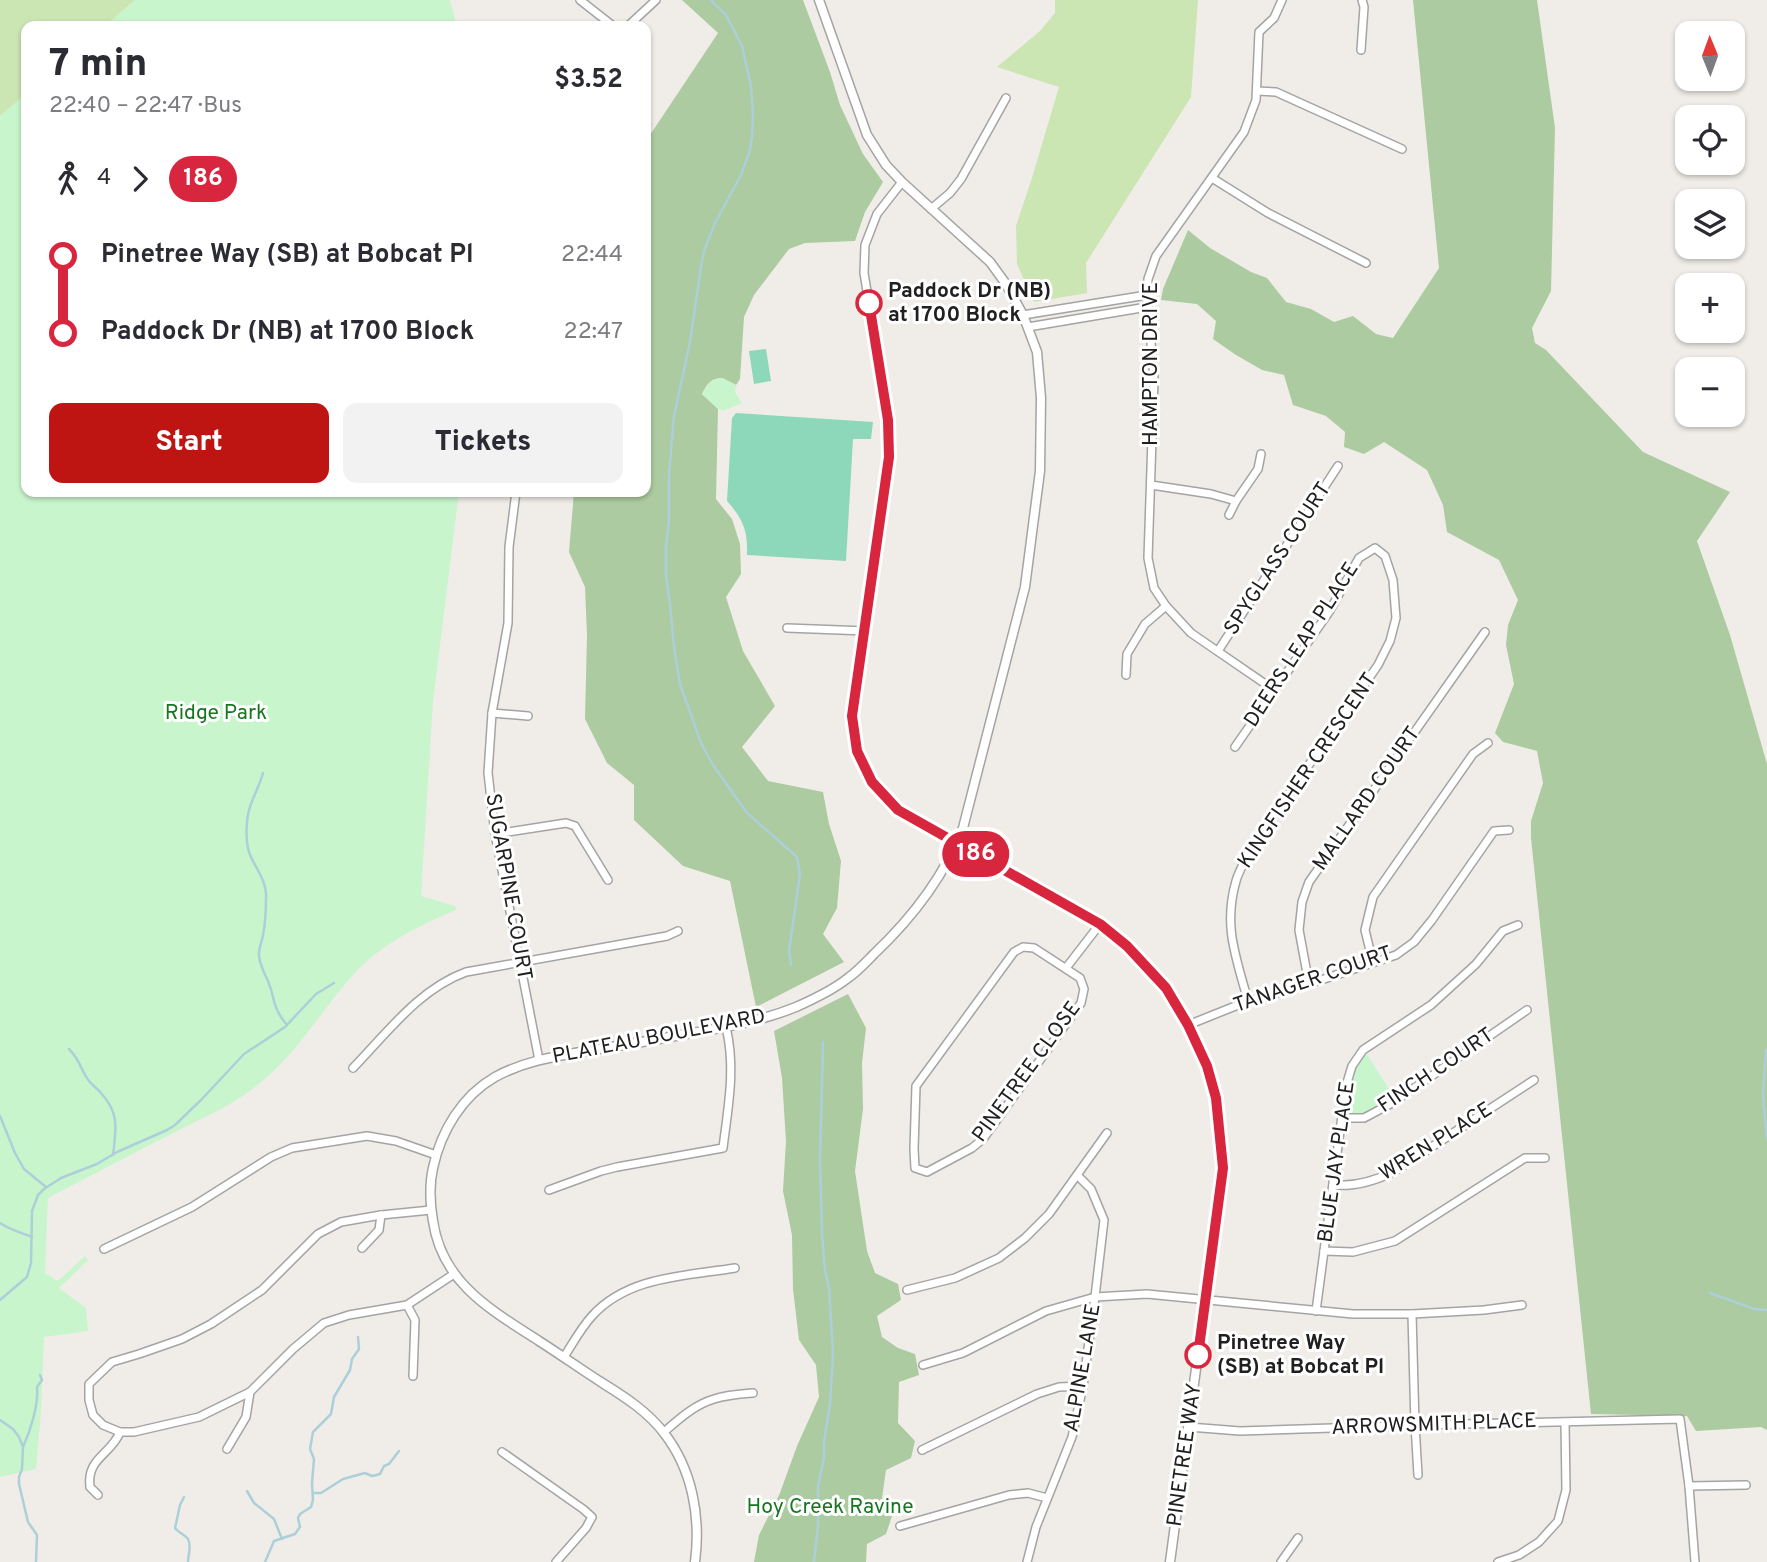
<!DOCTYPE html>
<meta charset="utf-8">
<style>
:root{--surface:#fff;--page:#f2f2f3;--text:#2b2b33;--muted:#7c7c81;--accent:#be1412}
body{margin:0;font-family:Overpass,sans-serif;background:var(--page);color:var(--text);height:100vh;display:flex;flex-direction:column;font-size:26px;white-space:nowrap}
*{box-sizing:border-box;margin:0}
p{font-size:23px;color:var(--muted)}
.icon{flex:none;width:38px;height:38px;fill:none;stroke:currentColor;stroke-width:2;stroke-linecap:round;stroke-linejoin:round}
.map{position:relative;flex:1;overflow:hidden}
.details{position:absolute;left:21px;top:21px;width:630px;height:476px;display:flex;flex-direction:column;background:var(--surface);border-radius:14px;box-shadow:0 2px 5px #0004}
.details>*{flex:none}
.badge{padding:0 14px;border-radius:23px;font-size:24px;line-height:46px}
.needle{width:46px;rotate:359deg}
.buttons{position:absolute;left:1675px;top:21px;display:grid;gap:14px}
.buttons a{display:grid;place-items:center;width:70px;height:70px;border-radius:14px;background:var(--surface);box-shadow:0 2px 5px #0004;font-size:35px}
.map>.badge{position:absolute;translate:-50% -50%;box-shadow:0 0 0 4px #fff}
.legs{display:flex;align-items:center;gap:10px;height:77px;padding:0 28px;font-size:23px}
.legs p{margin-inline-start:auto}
.summary{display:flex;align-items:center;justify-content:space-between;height:119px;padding:0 28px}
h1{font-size:38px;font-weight:800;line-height:52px}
.button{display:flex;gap:14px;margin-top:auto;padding:14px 28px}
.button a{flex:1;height:80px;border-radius:14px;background:var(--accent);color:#fff;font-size:28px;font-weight:800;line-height:80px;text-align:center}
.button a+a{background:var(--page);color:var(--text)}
ul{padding:0 28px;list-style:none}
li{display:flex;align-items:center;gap:24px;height:77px;font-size:26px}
li i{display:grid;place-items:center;width:10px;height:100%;margin:0 9px;background:currentColor}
li i::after{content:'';width:18px;height:18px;margin:-9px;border:5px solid;border-radius:50%;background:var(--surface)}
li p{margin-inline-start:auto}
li:first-child i{background:linear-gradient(#0000 50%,currentColor 0)}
li:last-child i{background:linear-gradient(currentColor 50%,#0000 0)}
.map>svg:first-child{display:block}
</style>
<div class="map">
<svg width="1767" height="1562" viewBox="0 0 1767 1562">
<rect width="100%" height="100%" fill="#f0ede8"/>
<g fill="#cbe5b3">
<polygon points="0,0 135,0 105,26 26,26 26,94 0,116"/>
<polygon points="1055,0 1198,0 1191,97 1086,263 1087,293 1034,302 1017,264 1016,226 1032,178 1059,87 997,67 1040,31 1055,13"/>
</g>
<g fill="#accba0">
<path d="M682,0H803L830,72L840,105L863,154L883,182L865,212L855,241L805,243L789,249L754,295L744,317L740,379L736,385C719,376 711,375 702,394L718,409L716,499L732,519L740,544L741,574L726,597L743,651L775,706L742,747L768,781L823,792L829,824L841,861L837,908L823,934L844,962L756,1007L730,881L683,866L634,820V785L607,763L585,719L587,635L585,587L569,552L574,492H646V141L718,33Z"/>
<polygon points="1413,0 1537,0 1555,128 1551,291 1532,328 1535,343 1546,350 1643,452 1730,492 1697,541 1730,635 1767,764 1767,1430 1761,1427 1696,1431 1687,1416 1591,1414 1531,838 1531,821 1543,783 1537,751 1503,742 1495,733 1514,684 1506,645 1508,625 1518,600 1499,560 1447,532 1443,505 1427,470 1384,442 1364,454 1344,447 1345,432 1326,416 1293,405 1284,375 1262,370 1236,355 1213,339 1216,321 1197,304 1161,300 1163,289 1188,230 1210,248 1251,272 1267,278 1286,302 1311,309 1334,322 1353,316 1376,334 1393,338 1439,268"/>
<polygon points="848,994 866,1028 862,1063 863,1109 855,1171 867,1251 875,1273 898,1284 901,1300 877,1316 882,1337 898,1348 915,1354 919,1375 899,1382 898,1423 915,1441 911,1458 886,1470 882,1498 893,1513 886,1534 867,1544 866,1562 754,1562 759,1535 780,1493 797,1446 819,1397 816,1365 799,1340 793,1289 792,1235 783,1191 786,1141 782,1078 774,1031"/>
</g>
<g fill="#c9f5cd">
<polygon points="135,0 450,0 457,26 105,26"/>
<path d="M26,94V492H459L433,702L421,896L455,906L456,910C418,926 381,944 353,975C320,1012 295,1057 255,1087C233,1105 206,1116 181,1129C136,1152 92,1175 48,1198L45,1273L58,1281L85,1256L88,1260L59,1288L86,1308L88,1331L44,1337L41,1411L36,1469L0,1477V116Z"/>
<polygon points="718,378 723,378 736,385 735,392 742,403 723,411 718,409 702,394 710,382"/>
<polygon points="1363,1050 1368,1056 1397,1101 1364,1118 1342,1118 1346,1086"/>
</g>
<g fill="#8dd7bb">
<polygon points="766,349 771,381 754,384 749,351"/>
<path d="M736,413L873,422L871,439H853L846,561L747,555C748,531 743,519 727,501L732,418Z"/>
</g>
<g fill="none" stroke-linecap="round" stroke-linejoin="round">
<g stroke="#accfd9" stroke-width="2.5">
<polyline points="711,0 726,15 742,46 751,86 753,115 752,137 750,150 741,175 715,223 704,251 701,266 690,342 674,416 669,474 669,521 666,547 666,576 670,604 674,647 680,684 701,743 713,765 747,813 797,857 800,874 789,951 791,965"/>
<path d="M263,773C260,784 255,793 251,804C246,816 245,839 249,852C254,867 267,880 266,897C266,908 265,925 263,935C262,942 258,948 259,956C260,965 264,973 268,981C276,1000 271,1006 287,1025"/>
<path d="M69,1049C81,1061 81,1071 89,1081C93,1086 98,1089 101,1093C120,1114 116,1129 113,1155"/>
<polyline points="1766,1050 1763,1096 1767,1139"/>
<polyline points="0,1116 15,1153 24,1169 46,1187"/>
<path d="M0,1223C8,1229 22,1233 32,1237"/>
<polyline points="1710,1293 1754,1309 1767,1310"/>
<polyline points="0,1300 27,1277 31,1263 32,1211 38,1195 44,1189 61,1178 97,1164 117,1152 167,1130 175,1125 202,1099 244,1054 285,1027 316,994 334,983"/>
<polyline points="0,1420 13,1429 19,1437 23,1447 22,1469 19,1477 19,1484 28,1522 37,1535 36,1562"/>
<path d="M23,1447C30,1432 39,1404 37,1387L42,1380L40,1375"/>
<polyline points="247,1491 254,1503 274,1519 282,1539"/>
<polyline points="313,1493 321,1493 343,1479 365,1473 372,1476 380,1474 384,1466 389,1464 399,1451"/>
<path d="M184,1497L180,1505L175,1528C178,1532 185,1535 188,1539C192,1546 188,1555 188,1562"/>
<polyline points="265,1562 274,1541 295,1534 300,1527 298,1518 300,1514 311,1507 313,1500 312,1483 314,1459 310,1449 313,1432 331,1414 334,1397 350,1370 352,1359 359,1349 358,1337"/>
<polyline points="814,1562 818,1525 818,1486 824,1458 824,1442 830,1404 833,1353 829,1288 825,1270 822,1234 820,1161 823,1042"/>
</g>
<defs>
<g id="minor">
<polyline points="580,0 613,26"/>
<polyline points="628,26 656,0"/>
<polyline points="1361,50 1364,7 1362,0"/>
<polyline points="1257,91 1276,92 1402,149"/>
<polyline points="1212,178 1268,213 1366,263"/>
<polyline points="902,182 877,214 865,245 864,273 888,420 889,457 852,716 857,751 871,782 898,810 957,843"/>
<polyline points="931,209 950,193 961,179 1006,98"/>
<polyline points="1023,315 1147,295"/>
<polyline points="1028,327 1147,307"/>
<polyline points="1151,485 1211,494 1236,501"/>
<polyline points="516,492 509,547 508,623 492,713 488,773 495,834 539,1060"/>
<polyline points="1229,515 1236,501 1258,469 1261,454"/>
<polyline points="787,628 866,631"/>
<polyline points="1218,651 1338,466"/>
<polyline points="1126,675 1127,654 1145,624 1166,606"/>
<polyline points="1274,690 1191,633 1166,606 1154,588 1148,558 1154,379 1147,295 1148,279 1156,256 1244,132 1256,100 1259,32 1274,18 1282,0"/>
<polyline points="492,713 528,716"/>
<path d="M1235,747L1329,612L1359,558L1375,548L1385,556L1393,580L1396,618L1390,641L1378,665L1250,850C1246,860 1239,870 1236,881C1223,926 1236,957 1248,1001"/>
<polyline points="495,834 566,823 575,826 608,880"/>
<polygon points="1023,947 1034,948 1080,978 1084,989 1081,1003 983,1139 972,1148 927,1172 915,1168 914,1149 916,1086 1014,952"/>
<polyline points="1373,963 1365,930 1373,897 1473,754 1488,743"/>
<polyline points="1066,968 1100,924"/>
<polyline points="1309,984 1299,930 1302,902 1309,882 1485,632"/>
<polyline points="1188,1025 1248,1001 1309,984 1396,955 1414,942 1432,920 1494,831 1509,830"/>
<path d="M353,1068C387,1033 419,989 466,972L667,936L678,931"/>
<polyline points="1342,1118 1364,1118 1394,1102 1527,1010"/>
<path d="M1333,1185C1355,1187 1375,1181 1395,1171L1534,1080"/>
<path d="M549,1190L601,1171L617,1167L723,1148C728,1107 736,1068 726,1027"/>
<polyline points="431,1210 381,1215 341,1222 318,1234 262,1290 211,1324 182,1339 139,1354 112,1362 89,1384 89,1400 93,1415 103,1425 120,1432 134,1432 199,1417 250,1392 293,1349 324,1323 349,1315 407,1305 454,1274"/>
<polyline points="362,1248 379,1230 381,1215"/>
<polyline points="104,1249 192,1207 271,1157 292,1148 367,1136 396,1141 436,1155"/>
<polyline points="1324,1251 1353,1252 1395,1241 1525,1158 1545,1158"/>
<polyline points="907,1290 955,1278 999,1258 1025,1238 1049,1214 1107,1133"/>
<polyline points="407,1305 415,1320 413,1376"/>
<polyline points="1316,1311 1346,1086 1352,1066 1363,1050 1431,1005 1476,964 1503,931 1518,925"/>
<polyline points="1412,1314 1415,1425 1418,1475"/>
<path d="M564,1357C573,1343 581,1328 592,1316C628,1276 686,1276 735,1268"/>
<polyline points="923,1365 963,1353 1046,1311 1095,1297 1147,1294 1353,1314 1412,1314 1484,1310 1522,1305"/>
<polyline points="1189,1427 1240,1431 1424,1425 1680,1419 1689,1486 1695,1562"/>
<path d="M664,1432C679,1419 694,1405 714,1399C726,1395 740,1394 753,1393"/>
<polyline points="227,1449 246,1417 250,1392"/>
<polyline points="922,1450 1037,1394 1059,1387 1083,1386"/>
<polyline points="502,1452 583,1509 592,1517 586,1528 556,1562"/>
<polyline points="1689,1486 1746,1485"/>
<path d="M98,1495L90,1487C86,1458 112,1454 120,1432"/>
<polyline points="900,1526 1009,1495 1028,1493 1047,1498"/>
<polyline points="1027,1562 1036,1527 1072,1437 1083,1386 1095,1297 1104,1220 1091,1189 1077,1175"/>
<polyline points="1281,1562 1298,1538"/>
<polyline points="1498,1562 1519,1555 1539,1542 1558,1521 1566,1490 1565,1422"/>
</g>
<g id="tertiary">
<polyline points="957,843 1100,924 1127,946 1166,988 1188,1025 1207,1066 1216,1098 1223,1168 1170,1562"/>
<path d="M695,1562C701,1516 692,1469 664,1433C648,1412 625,1397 604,1384C582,1370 561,1355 539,1341C491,1310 442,1283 433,1221C430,1203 429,1185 433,1168C441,1131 462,1096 495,1077C526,1060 559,1056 592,1050C624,1045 655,1040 686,1034C724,1028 761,1021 796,1007C814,999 833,990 848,978C858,971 866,962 874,954C912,918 944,877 963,828L1025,587L1040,471L1041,398L1037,352L1023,315L1006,284L990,262L902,182L886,165L867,135L819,0"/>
</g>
</defs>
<use href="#minor" stroke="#a4a4a4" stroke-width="10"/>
<use href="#tertiary" stroke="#a4a4a4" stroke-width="11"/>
<use href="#minor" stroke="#fff" stroke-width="7"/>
<use href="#tertiary" stroke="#fff" stroke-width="8"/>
</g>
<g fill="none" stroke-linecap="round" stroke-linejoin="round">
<defs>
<polyline id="line-1" points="869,303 888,420 889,457 852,716 857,751 872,782 898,810 1100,924 1127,946 1166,988 1188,1025 1207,1066 1216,1098 1223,1168 1198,1355"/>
</defs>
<use href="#line-1" stroke="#fff" stroke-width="16"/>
<use href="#line-1" stroke="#d7263d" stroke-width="10"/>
</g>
<g fill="#fff" stroke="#d7263d" stroke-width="3.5">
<circle cx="869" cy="303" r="12"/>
<circle cx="1198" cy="1355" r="12"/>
</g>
<g text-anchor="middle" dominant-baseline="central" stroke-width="6" stroke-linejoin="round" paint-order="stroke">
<g font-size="21" font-weight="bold" fill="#202020" stroke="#fff" text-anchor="start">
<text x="888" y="291">Paddock Dr (NB)<tspan x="888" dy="24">at 1700 Block</tspan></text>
<text x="1217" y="1343">Pinetree Way<tspan x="1217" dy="24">(SB) at Bobcat Pl</tspan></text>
</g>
<g font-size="21" fill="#202020" stroke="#fff">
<text transform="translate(1151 364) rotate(-90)">HAMPTON DRIVE</text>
<text transform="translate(1278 559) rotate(-57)">SPYGLASS COURT</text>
<text transform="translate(1302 645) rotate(-57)">DEERS LEAP PLACE</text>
<text transform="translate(1308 771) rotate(-56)">KINGFISHER CRESCENT</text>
<text transform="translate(1367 799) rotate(-55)">MALLARD COURT</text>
<text transform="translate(508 887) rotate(80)">SUGARPINE COURT</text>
<text transform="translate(1313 980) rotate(-19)">TANAGER COURT</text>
<text transform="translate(659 1037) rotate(-11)">PLATEAU BOULEVARD</text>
<text transform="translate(1436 1071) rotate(-34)">FINCH COURT</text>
<text transform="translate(1027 1072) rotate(-54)">PINETREE CLOSE</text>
<text transform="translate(1436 1142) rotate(-32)">WREN PLACE</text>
<text transform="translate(1337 1162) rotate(-82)">BLUE JAY PLACE</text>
<text transform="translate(1083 1368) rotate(-80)">ALPINE LANE</text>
<text transform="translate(1434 1425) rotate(-2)">ARROWSMITH PLACE</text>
<text transform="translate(1185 1455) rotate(-82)">PINETREE WAY</text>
</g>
<g font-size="21" fill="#16761f" stroke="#fff">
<text x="216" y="713">Ridge Park</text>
<text x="830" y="1507">Hoy Creek Ravine</text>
</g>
</g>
</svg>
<div class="buttons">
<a><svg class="needle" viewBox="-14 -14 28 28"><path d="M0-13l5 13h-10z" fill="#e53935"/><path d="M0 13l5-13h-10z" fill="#7c7c81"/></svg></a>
<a><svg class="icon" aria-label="locate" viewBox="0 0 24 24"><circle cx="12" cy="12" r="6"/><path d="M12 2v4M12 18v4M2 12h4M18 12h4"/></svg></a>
<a><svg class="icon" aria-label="layers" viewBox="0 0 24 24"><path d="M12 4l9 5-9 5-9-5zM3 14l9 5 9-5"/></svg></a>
<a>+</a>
<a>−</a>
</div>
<b class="badge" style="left:976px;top:854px;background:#d7263d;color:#fff">186</b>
<section class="details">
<div class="summary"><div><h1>7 min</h1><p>22:40 – 22:47 · Bus</p></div><b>$3.52</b></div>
<div class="legs"><svg class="icon" aria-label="walk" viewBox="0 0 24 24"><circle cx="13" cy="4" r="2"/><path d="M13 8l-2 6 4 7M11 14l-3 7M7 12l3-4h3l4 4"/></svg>4<svg class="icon" aria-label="forward" viewBox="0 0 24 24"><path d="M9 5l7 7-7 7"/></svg><b class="badge" style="background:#d7263d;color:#fff">186</b></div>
<ul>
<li><i style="color:#d7263d"></i><b>Pinetree Way (SB) at Bobcat Pl</b><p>22:44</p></li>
<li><i style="color:#d7263d"></i><b>Paddock Dr (NB) at 1700 Block</b><p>22:47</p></li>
</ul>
<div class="button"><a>Start</a><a>Tickets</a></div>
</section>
</div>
